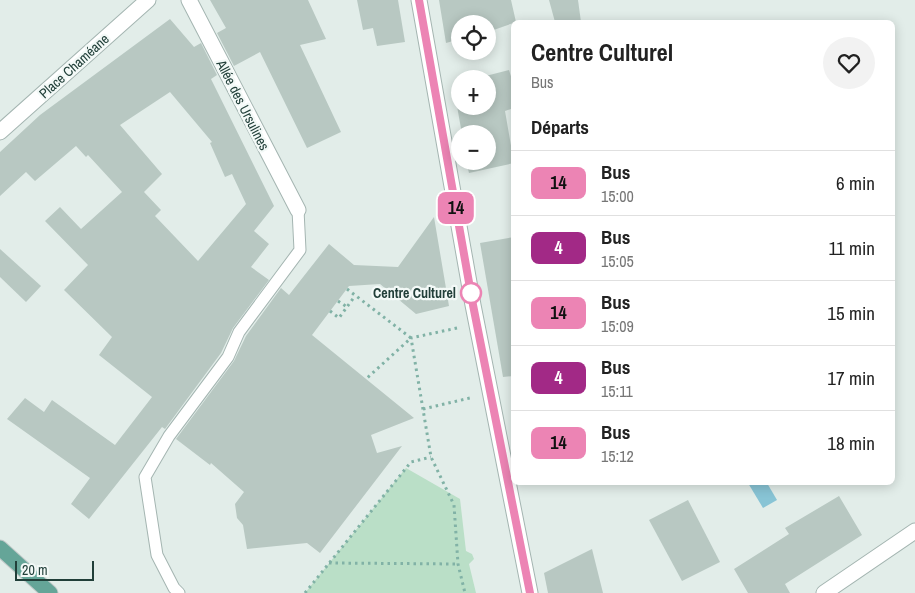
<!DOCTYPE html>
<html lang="fr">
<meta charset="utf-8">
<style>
:root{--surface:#fff;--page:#f2f2f2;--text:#222;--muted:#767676;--line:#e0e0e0}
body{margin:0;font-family:"Archivo Narrow",sans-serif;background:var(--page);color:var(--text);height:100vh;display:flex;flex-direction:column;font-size:19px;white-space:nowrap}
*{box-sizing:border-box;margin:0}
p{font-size:16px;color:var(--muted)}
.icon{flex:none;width:28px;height:28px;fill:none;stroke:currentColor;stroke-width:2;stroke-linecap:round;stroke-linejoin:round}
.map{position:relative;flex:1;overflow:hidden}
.side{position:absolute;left:511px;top:20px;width:384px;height:465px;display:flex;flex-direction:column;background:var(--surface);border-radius:8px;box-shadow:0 2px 12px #0003}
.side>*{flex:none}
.badge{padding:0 10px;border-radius:8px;font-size:18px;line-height:32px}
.tools{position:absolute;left:451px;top:15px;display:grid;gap:10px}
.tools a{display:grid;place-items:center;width:45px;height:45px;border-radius:50%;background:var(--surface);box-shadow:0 2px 12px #0003;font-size:25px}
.scale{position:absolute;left:15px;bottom:12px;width:79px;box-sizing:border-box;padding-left:5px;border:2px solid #213f39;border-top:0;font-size:14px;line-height:18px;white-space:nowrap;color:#213f39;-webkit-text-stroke:4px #f3f9f7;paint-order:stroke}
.map>.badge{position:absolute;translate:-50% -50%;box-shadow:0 0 0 2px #fff}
h2{padding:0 20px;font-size:19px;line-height:45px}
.round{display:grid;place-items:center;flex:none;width:52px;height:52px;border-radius:26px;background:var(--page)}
.summary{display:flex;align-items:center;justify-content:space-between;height:85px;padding:0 20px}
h1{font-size:24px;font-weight:700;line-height:38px}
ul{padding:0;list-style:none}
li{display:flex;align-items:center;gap:15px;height:65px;padding:0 20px;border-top:1px solid var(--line)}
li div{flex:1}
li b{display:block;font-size:19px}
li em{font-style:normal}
li .badge{min-width:55px;font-weight:700;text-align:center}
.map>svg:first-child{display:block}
</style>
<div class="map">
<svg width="915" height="593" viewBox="0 0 915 593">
<rect width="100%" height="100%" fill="#e2ede9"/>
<polygon fill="#badfc7" points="406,468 460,499 466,551 472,554 474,559 469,564 476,593 305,593"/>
<polygon fill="#88c4d5" points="748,483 767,483 777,500 763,508"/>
<g fill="#b8c8c2" fill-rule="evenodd">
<polygon points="210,0 308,0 326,39 300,45 341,132 307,148 260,52 234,66 217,33 226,28"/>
<polygon points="357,0 398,0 405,42 377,46 373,28 363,30"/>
<polygon points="439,0 511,0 516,22 488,32 488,24 460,24 460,39 446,43"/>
<polygon points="549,0 578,0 581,22 555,22"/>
<path d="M170,19L194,47L201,43L217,75L211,79L274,206L254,231L269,244L251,267L269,280L233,328L221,353L165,429L162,427L89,519L71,504L90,478L7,419L25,398L44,412L52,400L115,445L152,397L99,355L112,337L64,290L88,265L45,221L60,207L81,229L122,192L88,155L86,157L76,146L35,181L26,172L0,196V152L40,115ZM170,92L212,142L210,143L225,177L232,174L246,204L198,261L155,216L161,210L144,192L162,174L120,125Z"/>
<polygon points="509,70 514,86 514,108 505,111 514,163 469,173 466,161 488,161 488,134 462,134 453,84 460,82 460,106 488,106 488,79 474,79"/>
<polygon points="434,217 449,306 416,314 380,284 349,286 312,335 414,418 371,435 377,453 402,446 320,553 307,543 247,549 243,525 237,518 235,504 244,492 211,463 210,465 176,439 234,361 246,336 281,288 289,295 329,244 354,265 398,267"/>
<polygon points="514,237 514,376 503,377 480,243"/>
<polygon points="0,249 41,286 26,302 0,277"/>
<polygon points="839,496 862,535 785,584 790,593 748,593 734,569 789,534 785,528"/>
<polygon points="688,500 720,562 682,581 649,520"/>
<polygon points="592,549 603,593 548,593 544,573"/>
</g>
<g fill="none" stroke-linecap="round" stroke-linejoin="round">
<defs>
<polyline id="lane" points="179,593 174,588 157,555 145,477 169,436 228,357 239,332 300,250 298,210"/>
<g id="street">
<polyline points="189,0 298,210"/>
<polyline points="419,0 473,305 530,593"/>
<polyline points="0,132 148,0"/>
<polyline points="824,593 915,531"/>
</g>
<polyline id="primary" points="0,548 50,593"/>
</defs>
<use href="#lane" stroke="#a4b5b1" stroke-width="13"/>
<use href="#street" stroke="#a4b5b1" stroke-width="17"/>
<use href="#primary" stroke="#c1c9c8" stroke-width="17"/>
<g stroke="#81b2a6" stroke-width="3" stroke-dasharray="2.5 4" stroke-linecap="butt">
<polyline points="347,289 411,338 366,379"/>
<polyline points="338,301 347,307"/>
<polyline points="330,311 339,318 355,296"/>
<polyline points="457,328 411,338 431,457 454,505 458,564 465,593"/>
<polyline points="423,409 470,398"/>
<polyline points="329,563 458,564"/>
<polyline points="305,593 411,462 431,457"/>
</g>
<use href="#lane" stroke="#fff" stroke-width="11"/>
<use href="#street" stroke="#fff" stroke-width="15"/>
<use href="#primary" stroke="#65a598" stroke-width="15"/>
</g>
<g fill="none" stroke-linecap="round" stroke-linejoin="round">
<defs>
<polyline id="line" points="419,0 473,305 530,593"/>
</defs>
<use href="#line" stroke="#fff" stroke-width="11"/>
<use href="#line" stroke="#ec84b4" stroke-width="8"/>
</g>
<circle fill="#fff" stroke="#ec84b4" stroke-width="2.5" cx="471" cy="293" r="10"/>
<g text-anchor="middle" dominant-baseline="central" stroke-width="4.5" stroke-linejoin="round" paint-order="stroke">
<g font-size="14" fill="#213f39" stroke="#f3f9f7">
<text transform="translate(74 66) rotate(-42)">Place Chaméane</text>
<text transform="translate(243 105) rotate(63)">Allée des Ursulines</text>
</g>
<g font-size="14" font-weight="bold" fill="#213f39" stroke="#f3f9f7" text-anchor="end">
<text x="456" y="293">Centre Culturel</text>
</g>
</g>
</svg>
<div class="tools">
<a><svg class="icon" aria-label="locate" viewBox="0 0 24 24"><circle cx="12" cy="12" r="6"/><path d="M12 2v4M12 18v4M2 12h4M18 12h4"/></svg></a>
<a>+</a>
<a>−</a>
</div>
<div class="scale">20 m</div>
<b class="badge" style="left:456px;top:208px;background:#ec84b4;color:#111">14</b>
<section class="side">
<div class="summary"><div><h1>Centre Culturel</h1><p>Bus</p></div><a class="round"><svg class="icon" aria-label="heart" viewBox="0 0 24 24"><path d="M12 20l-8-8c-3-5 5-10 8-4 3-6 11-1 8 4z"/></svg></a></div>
<h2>Départs</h2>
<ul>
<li><span class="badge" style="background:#ec84b4;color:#111">14</span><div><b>Bus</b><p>15:00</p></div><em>6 min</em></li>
<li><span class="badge" style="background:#a22986;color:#fff">4</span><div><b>Bus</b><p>15:05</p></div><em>11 min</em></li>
<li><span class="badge" style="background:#ec84b4;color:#111">14</span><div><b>Bus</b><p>15:09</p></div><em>15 min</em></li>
<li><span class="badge" style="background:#a22986;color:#fff">4</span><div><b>Bus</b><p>15:11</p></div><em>17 min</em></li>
<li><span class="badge" style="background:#ec84b4;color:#111">14</span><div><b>Bus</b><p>15:12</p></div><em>18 min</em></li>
</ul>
</section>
</div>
